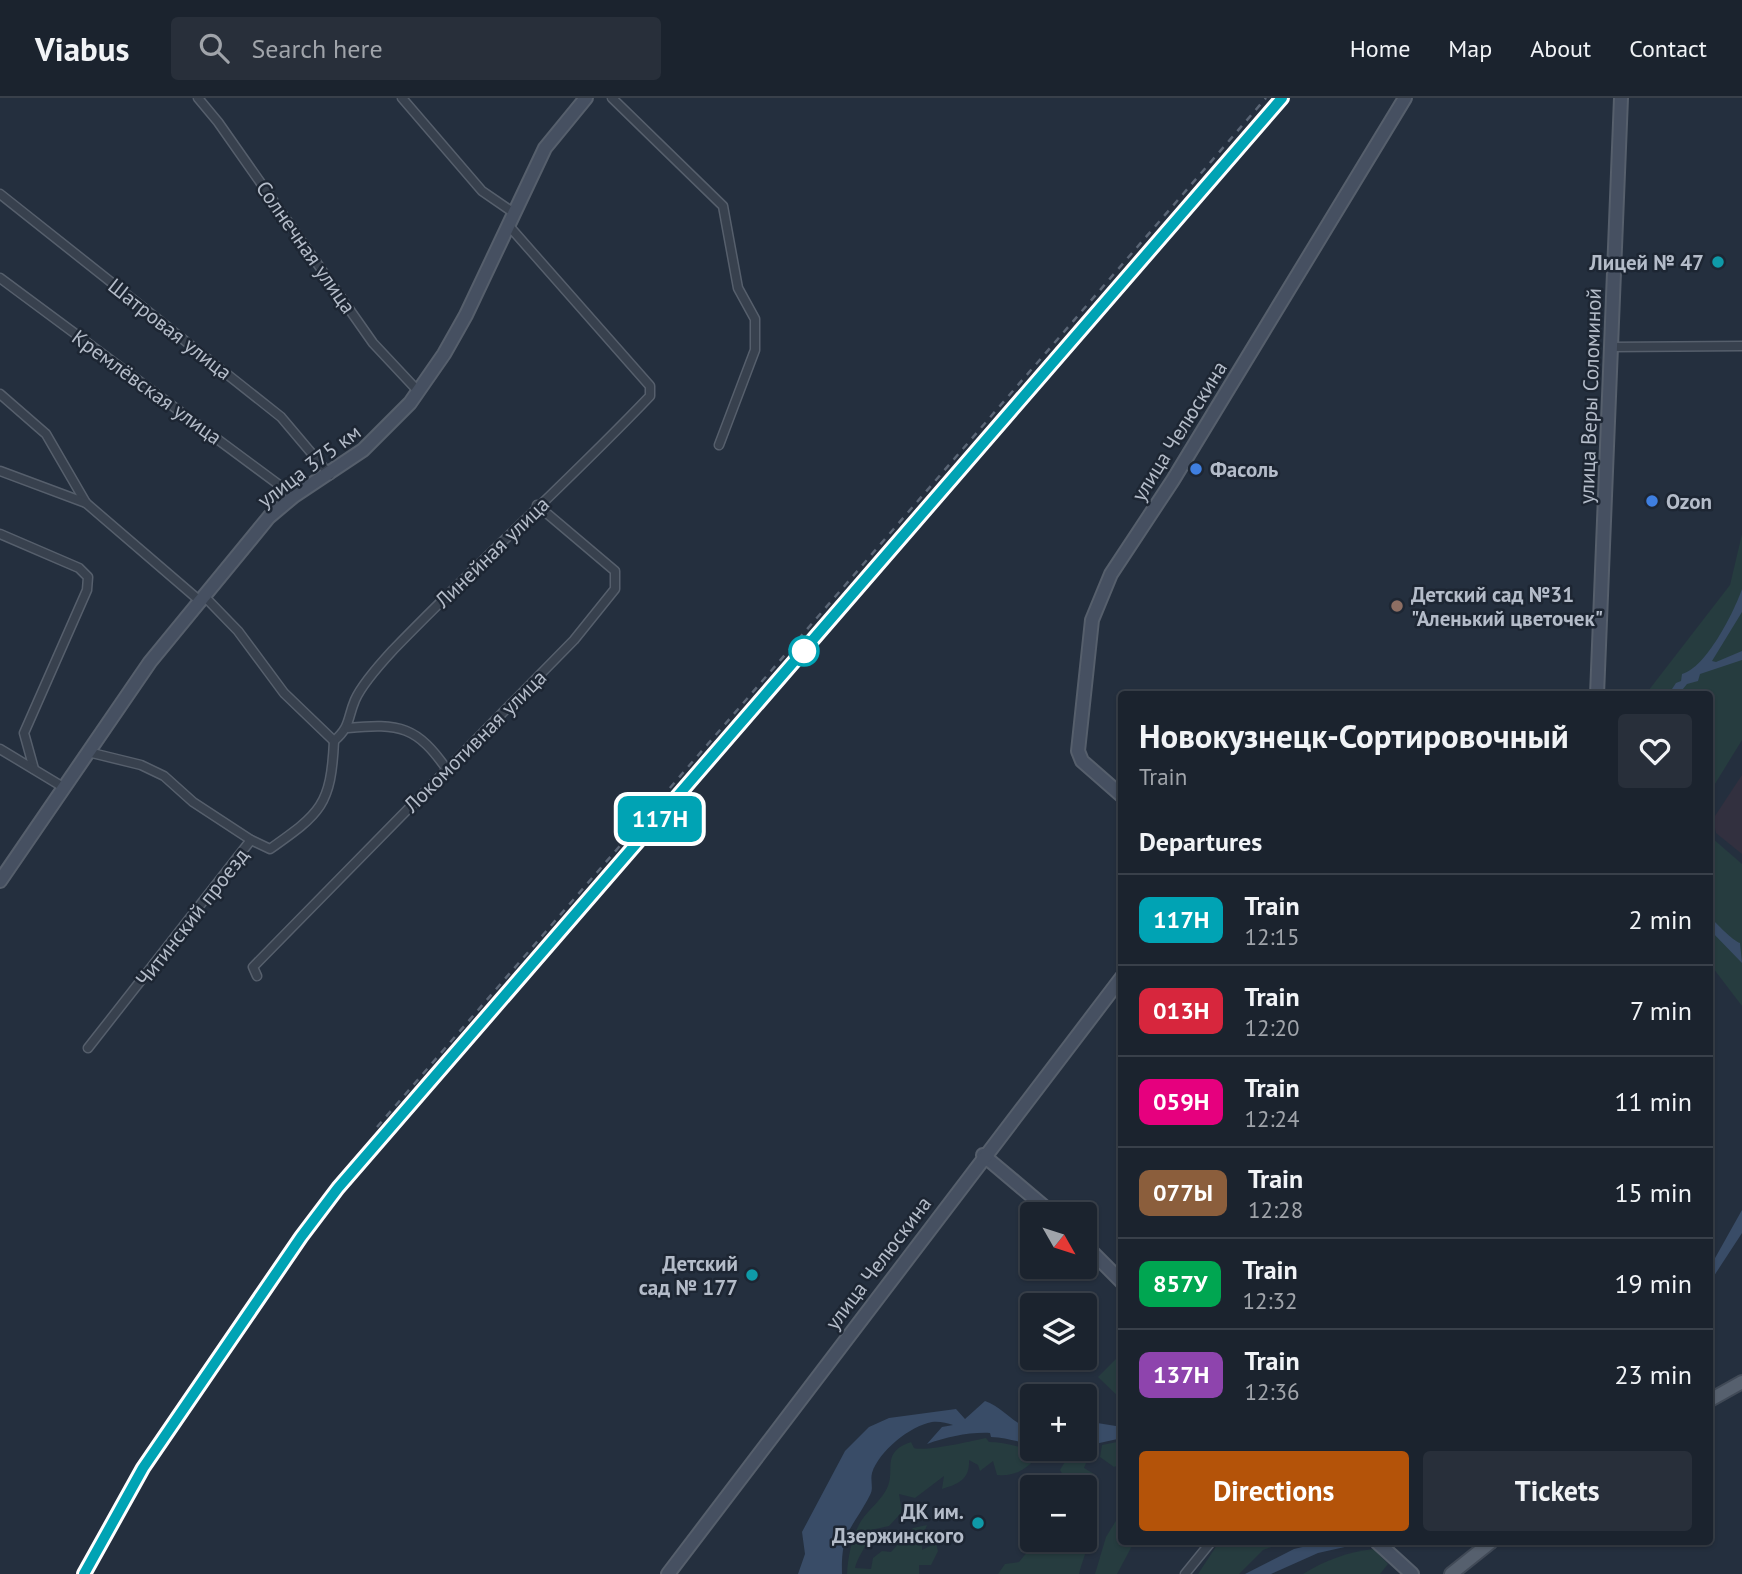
<!DOCTYPE html>
<meta charset="utf-8">
<style>
:root{--surface:#1b232e;--page:#282f3a;--text:#f1f3f6;--muted:#a0a4aa;--line:#39404a;--accent:#b45309}
body{margin:0;font-family:"PT Sans",sans-serif;background:var(--page);color:var(--text);height:100vh;display:flex;flex-direction:column;font-size:26px;white-space:nowrap}
*{box-sizing:border-box;margin:0}
p{font-size:23px;color:var(--muted)}
.icon{flex:none;width:38px;height:38px;fill:none;stroke:currentColor;stroke-width:2;stroke-linecap:round;stroke-linejoin:round}
.map{position:relative;flex:1;overflow:hidden}
.details{position:absolute;left:1118px;top:593px;width:595px;height:854px;display:flex;flex-direction:column;background:var(--surface);border-radius:7px;box-shadow:0 2px 5px #0004,0 0 0 2px var(--line)}
.details>*{flex:none}
.badge{padding:0 14px;border-radius:10px;font-size:24px;line-height:46px}
.needle{width:46px;rotate:129deg}
.buttons{position:absolute;left:1020px;top:1104px;display:grid;gap:14px}
.buttons a{display:grid;place-items:center;width:77px;height:77px;border-radius:7px;background:var(--surface);box-shadow:0 2px 5px #0004,0 0 0 2px var(--line);font-size:35px}
.map>.badge{position:absolute;translate:-50% -50%;box-shadow:0 0 0 4px #fff}
h2{padding:0 21px;font-size:26px;line-height:63px}
.round{display:grid;place-items:center;flex:none;width:74px;height:74px;border-radius:7px;background:var(--page)}
.headline{display:flex;align-items:center;justify-content:space-between;height:119px;padding:0 21px}
h1{font-size:33px;font-weight:600;line-height:52px}
.action{display:flex;gap:14px;margin-top:auto;padding:14px 21px}
.action a{flex:1;height:80px;border-radius:7px;background:var(--accent);color:#fff;font-size:28px;font-weight:600;line-height:80px;text-align:center}
.action a+a{background:var(--page);color:var(--text)}
ul{padding:0;list-style:none}
li{display:flex;align-items:center;gap:21px;height:91px;padding:0 21px;border-top:2px solid var(--line)}
li div{flex:1}
li b{display:block;font-size:26px}
li em{font-style:normal}
li .badge{min-width:77px;font-weight:700;text-align:center}
header{display:flex;align-items:center;gap:42px;box-sizing:border-box;height:98px;padding:0 35px;background:var(--surface);border-bottom:2px solid var(--line)}
header strong{font-size:33px}
nav{display:flex;gap:38px;margin-inline-start:auto;font-size:24px}
.search{width:490px;height:63px;background:var(--page);display:flex;align-items:center;gap:18px;box-sizing:border-box;padding:0 24px;border-radius:7px;color:var(--muted);font-size:26px}
.map>svg:first-child{display:block}
</style>
<header>
<strong>Viabus</strong>
<div class="search"><svg class="icon" aria-label="search" viewBox="0 0 24 24"><circle cx="10" cy="10" r="6"/><path d="M15 15l6 6"/></svg>Search here</div>
<nav><a>Home</a><a>Map</a><a>About</a><a>Contact</a></nav>
</header>
<div class="map">
<svg width="1742" height="1476" viewBox="0 0 1742 1476">
<rect width="100%" height="100%" fill="#242f3e"/>
<polygon fill="#32303f" points="1742,677 1742,756 1716,735 1713,721"/>
<g fill="#263c3f">
<polygon points="1742,436 1742,642 1710,694 1710,597 1645,597 1730,487"/>
<polygon points="1710,720 1712,740 1742,766 1742,908 1710,866"/>
<polygon points="1122,1255 1122,1302 1098,1279"/>
<path d="M986,1340L989,1344C1005,1344 1025,1350 1040,1356C1027,1370 1017,1379 997,1377L993,1363L980,1373L978,1367L969,1362C970,1381 959,1386 942,1391L944,1378L915,1400L899,1396L902,1414L889,1428L871,1432C867,1450 859,1455 855,1470L871,1471L873,1460L882,1453L891,1454L913,1430L927,1427L922,1440V1452L936,1445L938,1453L931,1467H919V1476H847C848,1458 852,1438 861,1423C869,1411 883,1401 888,1388C895,1371 881,1354 911,1344L914,1350C926,1354 971,1343 986,1340Z"/>
<polygon points="1122,1343 1122,1366 1114,1369 1100,1359 1102,1347"/>
<polygon points="1069,1357 1088,1360 1084,1370 1094,1376 1088,1391 1069,1387 1060,1372"/>
<polygon points="1122,1413 1122,1444 1133,1446 1117,1476 1095,1476 1106,1439"/>
<path d="M1085,1416C1098,1432 1083,1458 1079,1476H998L1005,1466L1019,1464L1037,1442H1085Z"/>
<polygon points="1219,1444 1286,1444 1263,1452 1239,1476 1198,1476"/>
<path d="M1374,1451L1388,1466L1380,1476H1303C1326,1462 1347,1454 1374,1451Z"/>
</g>
<g fill="#394c67">
<path d="M1742,491V514L1712,563L1716,564L1742,553V562L1700,576L1698,583L1687,586L1678,597H1668L1676,585L1681,583L1682,576C1706,570 1734,514 1742,491Z"/>
<path d="M1710,819C1716,825 1733,843 1740,845L1742,865L1710,832Z"/>
<polygon points="1742,1112 1742,1135 1710,1184 1710,1169"/>
<path d="M985,1303C1004,1310 1014,1327 1032,1331V1345C1018,1345 1006,1339 991,1339L990,1335C969,1334 947,1339 927,1346L942,1329L953,1327C947,1325 939,1323 932,1324C910,1328 879,1353 872,1375C870,1383 874,1390 870,1397C852,1432 841,1432 842,1476H798L805,1456L802,1434L845,1353L869,1329L889,1320L956,1311L965,1321Z"/>
<polygon points="1085,1323 1122,1329 1122,1340 1095,1346 1085,1344"/>
<polygon points="1323,1444 1367,1444 1318,1455 1271,1476 1245,1476 1294,1451"/>
</g>
<g fill="none" stroke-linecap="round" stroke-linejoin="round">
<defs>
<g id="street">
<polyline points="198,0 218,24 373,245 418,293"/>
<polyline points="402,0 482,93 514,115"/>
<polyline points="612,0 723,108 738,190 755,221 755,252 719,347"/>
<polyline points="0,96 281,319 330,377"/>
<polyline points="0,180 294,398"/>
<polyline points="1611,249 1742,248"/>
<polyline points="0,296 46,336 86,405 200,503"/>
<polyline points="0,373 86,405"/>
<polyline points="0,436 79,470 88,479 87,492 24,635 34,671"/>
<path d="M204,498L238,533L284,595L334,643C351,628 347,621 355,602C362,586 381,565 393,552C477,465 567,385 650,298V288L509,128"/>
<path d="M348,630C400,625 417,628 448,673"/>
<polyline points="0,651 63,689"/>
<polyline points="88,654 141,667 164,678 193,704 251,742"/>
<polyline points="257,878 253,869 574,542 615,491 615,473 537,407"/>
<path d="M88,950L251,742L270,751C321,715 331,707 334,643"/>
<polyline points="1185,1476 1211,1444"/>
</g>
<g id="secondary">
<polyline points="1597,597 1621,0"/>
<polyline points="1122,698 1082,663 1078,653 1092,522 1111,476 1173,382 1405,0"/>
<polyline points="0,783 150,564 269,419 294,398 363,352 410,305 444,256 466,217 545,50 586,0"/>
<polyline points="983,1057 1053,1116"/>
<polyline points="1085,1147 1122,1184"/>
<polyline points="1377,1444 1412,1476"/>
<polyline points="668,1476 1122,879"/>
</g>
<g id="primary">
<polyline points="1710,1302 1742,1284"/>
<polyline points="1451,1476 1491,1444"/>
</g>
</defs>
<use href="#street" stroke="#565f6c" stroke-width="11"/>
<use href="#secondary" stroke="#565f6c" stroke-width="16"/>
<use href="#primary" stroke="#414a57" stroke-width="16"/>
<use href="#street" stroke="#38414e" stroke-width="8"/>
<use href="#secondary" stroke="#465061" stroke-width="12"/>
<use href="#primary" stroke="#56606e" stroke-width="12"/>
<g stroke="#5a6575" stroke-width="2.5" stroke-dasharray="7 7" stroke-linecap="butt">
<polyline points="377,1029 1266,0"/>
<polyline points="84,1476 143,1370 301,1139 338,1090 1282,0"/>
</g>
</g>
<g fill="none" stroke-linecap="round" stroke-linejoin="round">
<defs>
<polyline id="line" points="84,1476 143,1370 301,1139 338,1090 1282,0"/>
</defs>
<use href="#line" stroke="#fff" stroke-width="16"/>
<use href="#line" stroke="#00a3b4" stroke-width="10"/>
</g>
<g fill="#0f9aa8" stroke="#1d2633" stroke-width="2.5">
<circle cx="1718" cy="164" r="7"/>
<circle cx="752" cy="1177" r="7"/>
<circle cx="978" cy="1425" r="7"/>
</g>
<g fill="#3f7fe0" stroke="#1d2633" stroke-width="2.5">
<circle cx="1196" cy="371" r="7"/>
<circle cx="1652" cy="403" r="7"/>
</g>
<circle fill="#8d6e63" stroke="#1d2633" stroke-width="2.5" cx="1397" cy="508" r="7"/>
<circle fill="#fff" stroke="#00a3b4" stroke-width="3.5" cx="804" cy="553" r="14"/>
<g text-anchor="middle" dominant-baseline="central" stroke-width="5" stroke-linejoin="round" paint-order="stroke">
<g font-size="21" fill="#b4bcc9" stroke="#1d2633">
<text transform="translate(306 149) rotate(55)">Солнечная улица</text>
<text transform="translate(170 231) rotate(38)">Шатровая улица</text>
<text transform="translate(147 289) rotate(36)">Кремлёвская улица</text>
<text transform="translate(1590 298) rotate(-88)">улица Веры Соломиной</text>
<text transform="translate(1179 333) rotate(-58)">улица Челюскина</text>
<text transform="translate(309 368) rotate(-37)">улица 375 км</text>
<text transform="translate(492 454) rotate(-44)">Линейная улица</text>
<text transform="translate(475 643) rotate(-45)">Локомотивная улица</text>
<text transform="translate(192 819) rotate(-52)">Читинский проезд</text>
<text transform="translate(878 1165) rotate(-53)">улица Челюскина</text>
</g>
<g font-size="21" font-weight="bold" fill="#b4bcc9" stroke="#1d2633" text-anchor="end">
<text x="1704" y="164">Лицей № 47</text>
<text x="1210" y="371" text-anchor="start">Фасоль</text>
<text x="1666" y="403" text-anchor="start">Ozon</text>
<text x="1411" y="496" text-anchor="start">Детский сад №31<tspan x="1411" dy="24">"Аленький цветочек"</tspan></text>
<text x="738" y="1165">Детский<tspan x="738" dy="24">сад № 177</tspan></text>
<text x="964" y="1413">ДК им.<tspan x="964" dy="24">Дзержинского</tspan></text>
</g>
</g>
</svg>
<div class="buttons">
<a><svg class="needle" viewBox="-14 -14 28 28"><path d="M0-13l5 13h-10z" fill="#e53935"/><path d="M0 13l5-13h-10z" fill="#a0a4aa"/></svg></a>
<a><svg class="icon" aria-label="layers" viewBox="0 0 24 24"><path d="M12 4l9 5-9 5-9-5zM3 14l9 5 9-5"/></svg></a>
<a>+</a>
<a>−</a>
</div>
<b class="badge" style="left:660px;top:721px;background:#00a3b4;color:#fff">117Н</b>
<section class="details">
<div class="headline"><div><h1>Новокузнецк-Сортировочный</h1><p>Train</p></div><a class="round"><svg class="icon" aria-label="heart" viewBox="0 0 24 24"><path d="M12 20l-8-8c-3-5 5-10 8-4 3-6 11-1 8 4z"/></svg></a></div>
<h2>Departures</h2>
<ul>
<li><span class="badge" style="background:#00a3b4;color:#fff">117Н</span><div><b>Train</b><p>12:15</p></div><em>2 min</em></li>
<li><span class="badge" style="background:#d7263d;color:#fff">013Н</span><div><b>Train</b><p>12:20</p></div><em>7 min</em></li>
<li><span class="badge" style="background:#e6007e;color:#fff">059Н</span><div><b>Train</b><p>12:24</p></div><em>11 min</em></li>
<li><span class="badge" style="background:#8b5e3c;color:#fff">077Ы</span><div><b>Train</b><p>12:28</p></div><em>15 min</em></li>
<li><span class="badge" style="background:#00a651;color:#fff">857У</span><div><b>Train</b><p>12:32</p></div><em>19 min</em></li>
<li><span class="badge" style="background:#8e44ad;color:#fff">137Н</span><div><b>Train</b><p>12:36</p></div><em>23 min</em></li>
</ul>
<div class="action"><a>Directions</a><a>Tickets</a></div>
</section>
</div>
